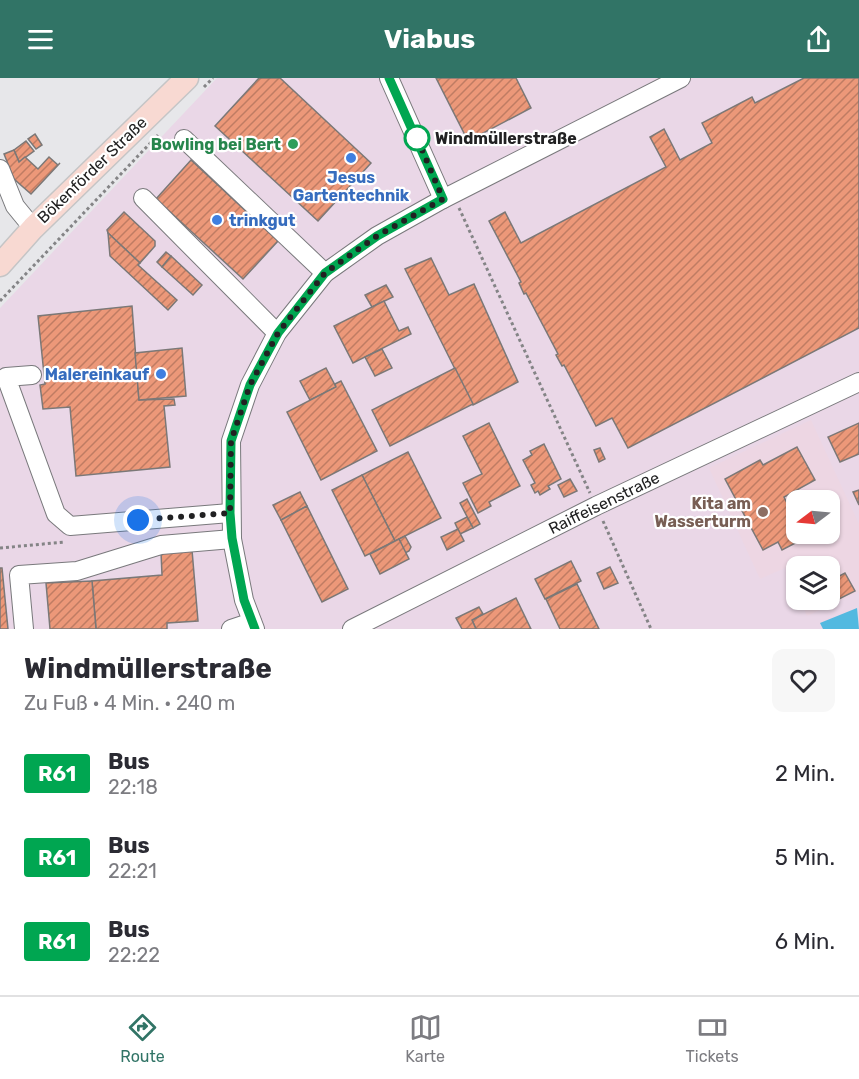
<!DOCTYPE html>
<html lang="de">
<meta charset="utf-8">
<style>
:root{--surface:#fff;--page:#f7f7f7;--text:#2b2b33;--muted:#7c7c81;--line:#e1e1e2;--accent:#317466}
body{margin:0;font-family:Rubik,sans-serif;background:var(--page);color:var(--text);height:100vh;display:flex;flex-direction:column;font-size:22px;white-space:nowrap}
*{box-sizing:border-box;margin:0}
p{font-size:20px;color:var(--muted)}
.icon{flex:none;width:33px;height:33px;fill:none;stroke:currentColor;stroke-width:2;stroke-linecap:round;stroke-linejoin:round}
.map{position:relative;height:551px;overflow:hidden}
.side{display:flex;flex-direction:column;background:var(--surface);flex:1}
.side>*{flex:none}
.badge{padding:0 12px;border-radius:4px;font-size:21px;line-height:39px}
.needle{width:39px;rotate:254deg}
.fabs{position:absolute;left:786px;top:412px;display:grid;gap:12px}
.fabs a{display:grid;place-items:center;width:54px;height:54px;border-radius:12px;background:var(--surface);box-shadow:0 2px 4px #0004;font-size:30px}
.you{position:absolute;width:30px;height:30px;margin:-15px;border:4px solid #fff;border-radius:50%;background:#1a73e8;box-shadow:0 0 0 9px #1a73e833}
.map>.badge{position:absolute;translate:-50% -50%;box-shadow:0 0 0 3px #fff}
.round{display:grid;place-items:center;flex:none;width:63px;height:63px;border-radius:12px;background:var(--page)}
.headline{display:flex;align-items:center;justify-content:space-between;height:102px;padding:0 24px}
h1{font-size:28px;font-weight:700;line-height:45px}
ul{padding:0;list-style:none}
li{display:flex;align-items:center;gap:18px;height:84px;padding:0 24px}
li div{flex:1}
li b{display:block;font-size:22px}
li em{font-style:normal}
li .badge{min-width:66px;font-weight:700;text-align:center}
header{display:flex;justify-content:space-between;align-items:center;height:78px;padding:0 24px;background:var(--accent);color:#fff;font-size:27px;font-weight:700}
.tab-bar{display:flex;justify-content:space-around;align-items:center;height:84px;border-top:2px solid var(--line);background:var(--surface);font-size:16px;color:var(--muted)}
.tab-bar a{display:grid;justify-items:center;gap:3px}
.tab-bar .on{color:var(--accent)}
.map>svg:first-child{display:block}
</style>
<header><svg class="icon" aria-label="menu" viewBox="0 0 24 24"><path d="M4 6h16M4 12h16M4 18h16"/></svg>Viabus<svg class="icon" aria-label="share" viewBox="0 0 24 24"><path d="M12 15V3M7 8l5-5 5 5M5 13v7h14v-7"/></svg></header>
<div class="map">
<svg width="859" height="551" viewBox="0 0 859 551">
<defs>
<pattern id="building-hatch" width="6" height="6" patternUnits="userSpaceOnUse" patternTransform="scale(1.5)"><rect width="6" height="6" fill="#ec9879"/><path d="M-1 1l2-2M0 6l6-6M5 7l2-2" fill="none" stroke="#bf7c63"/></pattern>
</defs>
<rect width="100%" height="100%" fill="#e7e7ea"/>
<path fill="#ead7e7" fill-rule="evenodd" d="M217,0H859V551H0V230ZM796,423H830V456H796ZM796,489H830V522H796Z"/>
<path fill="#edd6e3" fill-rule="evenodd" d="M811,342L859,446V514L807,538L800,522H830V489H796V515L785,490L760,501L709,390ZM796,423H830V456H796Z"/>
<polygon fill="#52b9e0" points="857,530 859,551 823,551 820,545"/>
<g fill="url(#building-hatch)" stroke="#7b7877" stroke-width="1.5">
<polygon points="259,0 280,0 371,85 318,143 215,48"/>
<polygon points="436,0 516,0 531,30 468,63"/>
<polygon points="804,0 859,0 859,250 628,370 612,340 596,348 564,287 562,288 556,277 558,276 526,215 524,216 519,205 521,204 489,143 505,134 521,165 666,89 650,59 664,51 680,82 712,65 702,45 752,19 755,25"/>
<polygon points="35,56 42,67 36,71 28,61"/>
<polygon points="26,63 34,73 19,84 14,72"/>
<polygon points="14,72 19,84 25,79 38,91 49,79 58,87 60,85 31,116 14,101 4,76"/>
<polygon points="191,82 278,163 243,201 156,121"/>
<polygon points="124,134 155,163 155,168 140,185 108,155 107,152"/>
<polygon points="108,155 140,185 138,187 177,222 168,232 110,178"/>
<polygon points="166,174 171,178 162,189 157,184"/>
<polygon points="171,178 202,207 193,217 162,189"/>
<polygon points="431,180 449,217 474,206 518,304 473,327 405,191"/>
<polygon points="386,207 393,219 372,229 365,217"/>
<polygon points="384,223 399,253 408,249 411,256 353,285 334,248"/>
<polygon points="132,228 139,322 174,321 175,327 164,328 170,389 76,398 70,329 43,331 40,307 45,306 38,238"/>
<polygon points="182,270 186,318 139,322 135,275"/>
<polygon points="382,271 392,290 375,298 365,279"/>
<polygon points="326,290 336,309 310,322 300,303"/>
<polygon points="455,290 473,326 390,368 372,332"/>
<polygon points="341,303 377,373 321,402 287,334 336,309 335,306"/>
<polygon points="489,345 520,408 489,424 491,428 478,435 463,405 482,396 463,358"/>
<polygon points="859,345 859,376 840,384 828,359"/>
<polygon points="544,366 561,401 548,408 550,411 540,417 538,413 535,415 531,407 535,405 523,382 532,377 530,373"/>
<polygon points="797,369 815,402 784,419 796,443 796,456 803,456 805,460 782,472 778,464 763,472 725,401 760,382 763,387"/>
<polygon points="600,370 605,381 599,384 594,372"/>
<polygon points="408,374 441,440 395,463 362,397"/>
<polygon points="362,397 395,463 365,478 332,412"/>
<polygon points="570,401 577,413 564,419 558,407"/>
<polygon points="859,412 859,427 853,414"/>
<polygon points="300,414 307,428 281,442 273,427"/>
<polygon points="467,421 480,446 473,450 460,425"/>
<polygon points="307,428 348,511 322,524 281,442"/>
<polygon points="467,439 473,450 460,456 455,445"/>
<polygon points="458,451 464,463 447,472 441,459"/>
<polygon points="405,458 411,469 409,473 405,475 399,461"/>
<polygon points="399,461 409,481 380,496 370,476"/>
<polygon points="192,472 198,543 167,545 167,551 96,551 92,503 162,497 161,474"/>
<polygon points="571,483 581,503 545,521 535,501"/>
<polygon points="610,489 618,505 604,511 597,495"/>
<polygon points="0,490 2,490 8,551 0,551"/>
<polygon points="845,495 855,513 827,527 824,522 830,522 830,503"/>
<polygon points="92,503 96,551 50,551 46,505"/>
<polygon points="577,506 599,551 560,551 546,521"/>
<polygon points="516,520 531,551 476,551 472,542"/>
<polygon points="479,529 483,536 472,542 476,551 462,551 456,540"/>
</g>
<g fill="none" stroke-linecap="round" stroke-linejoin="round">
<defs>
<g id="minor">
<polyline points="389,0 443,121"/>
<polyline points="184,61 325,195"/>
<polyline points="0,91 15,128 33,150"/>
<polyline points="143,120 277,255"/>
<polyline points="32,297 6,299 56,436 70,448 230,435"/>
<polyline points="24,551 19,497 77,493 161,467 232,461"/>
<polyline points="231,551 252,544"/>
<polyline points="255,551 244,522 232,461 231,363 250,307 277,255 325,195 377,158 443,121 681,0"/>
<polyline points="352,551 596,428 859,304"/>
</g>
<polyline id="major" points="0,187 33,150 187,0"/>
</defs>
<use href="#minor" stroke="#79797c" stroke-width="20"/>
<use href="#major" stroke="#c5c5c6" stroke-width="25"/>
<g stroke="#848486" stroke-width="3" stroke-dasharray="3 3" stroke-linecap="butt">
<polyline points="204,9 213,0"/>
<polyline points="459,130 590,415"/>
<polyline points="0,223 158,57"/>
<polyline points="603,443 651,551"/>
<polyline points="0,470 65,464"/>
</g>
<use href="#minor" stroke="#fff" stroke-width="18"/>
<use href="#major" stroke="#f8d9d2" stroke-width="22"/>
</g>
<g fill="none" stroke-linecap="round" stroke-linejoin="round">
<defs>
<polyline id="line" points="255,551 244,522 232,460 230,435 231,363 250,307 278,255 325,195 377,158 443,121 389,0"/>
</defs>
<use href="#line" stroke="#fff" stroke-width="14"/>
<use href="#line" stroke="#00a651" stroke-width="9"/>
<polyline stroke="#212122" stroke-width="6" stroke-dasharray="0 10.8" points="138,442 230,435 231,363 250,307 278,255 325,195 377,158 443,121 417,60"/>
</g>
<circle fill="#fff" stroke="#00a651" stroke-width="3" cx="417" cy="60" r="12"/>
<circle fill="#2e9e5b" stroke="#fff" stroke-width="2" cx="293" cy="66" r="6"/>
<g fill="#3f7fe0" stroke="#fff" stroke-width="2">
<circle cx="351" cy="80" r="6"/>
<circle cx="217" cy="142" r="6"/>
<circle cx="161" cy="296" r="6"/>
</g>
<circle fill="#8d6e63" stroke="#fff" stroke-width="2" cx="763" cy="434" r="6"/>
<g text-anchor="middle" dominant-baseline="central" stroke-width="4.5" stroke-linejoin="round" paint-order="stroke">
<g font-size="16" font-weight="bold" fill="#212122" stroke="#fff" text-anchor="start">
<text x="435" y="60">Windmüllerstraße</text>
</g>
<g font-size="16" font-weight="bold" fill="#27864d" stroke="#fff" text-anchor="end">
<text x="281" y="66">Bowling bei Bert</text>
</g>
<g font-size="16" fill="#212122" stroke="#fff">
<text transform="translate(92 92) rotate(-44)">Bökenförder Straße</text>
<text transform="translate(604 425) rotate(-26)">Raiffeisenstraße</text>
</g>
<g font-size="16" font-weight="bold" fill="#366cbe" stroke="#fff">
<text x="351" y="99">Jesus<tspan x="351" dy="18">Gartentechnik</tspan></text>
<text x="229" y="142" text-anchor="start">trinkgut</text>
<text x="149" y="296" text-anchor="end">Malereinkauf</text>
</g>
<g font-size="16" font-weight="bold" fill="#785e54" stroke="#fff" text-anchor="end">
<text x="751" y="425">Kita am<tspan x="751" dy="18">Wasserturm</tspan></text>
</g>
</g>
</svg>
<div class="fabs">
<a><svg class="needle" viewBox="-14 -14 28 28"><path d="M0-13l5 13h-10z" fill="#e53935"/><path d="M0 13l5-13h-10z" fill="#7c7c81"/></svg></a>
<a><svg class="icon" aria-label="layers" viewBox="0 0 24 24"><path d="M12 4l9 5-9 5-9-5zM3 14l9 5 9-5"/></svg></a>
</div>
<div class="you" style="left:138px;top:442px"></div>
</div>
<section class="side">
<div class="headline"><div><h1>Windmüllerstraße</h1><p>Zu Fuß · 4 Min. · 240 m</p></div><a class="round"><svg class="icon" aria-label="heart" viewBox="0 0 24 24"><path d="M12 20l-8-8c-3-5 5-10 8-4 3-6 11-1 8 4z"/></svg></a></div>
<ul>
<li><span class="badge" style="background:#00a651;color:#fff">R61</span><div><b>Bus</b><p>22:18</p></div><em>2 Min.</em></li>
<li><span class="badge" style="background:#00a651;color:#fff">R61</span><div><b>Bus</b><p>22:21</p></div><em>5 Min.</em></li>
<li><span class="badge" style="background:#00a651;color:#fff">R61</span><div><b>Bus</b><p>22:22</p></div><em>6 Min.</em></li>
</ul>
</section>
<nav class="tab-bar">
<a class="on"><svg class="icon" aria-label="directions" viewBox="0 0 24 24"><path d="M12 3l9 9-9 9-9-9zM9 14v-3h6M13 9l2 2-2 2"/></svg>Route</a>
<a><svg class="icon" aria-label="map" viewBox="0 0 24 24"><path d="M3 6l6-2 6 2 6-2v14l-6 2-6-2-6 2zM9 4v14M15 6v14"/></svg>Karte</a>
<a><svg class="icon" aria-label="tickets" viewBox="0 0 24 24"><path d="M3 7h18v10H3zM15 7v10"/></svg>Tickets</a>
</nav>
